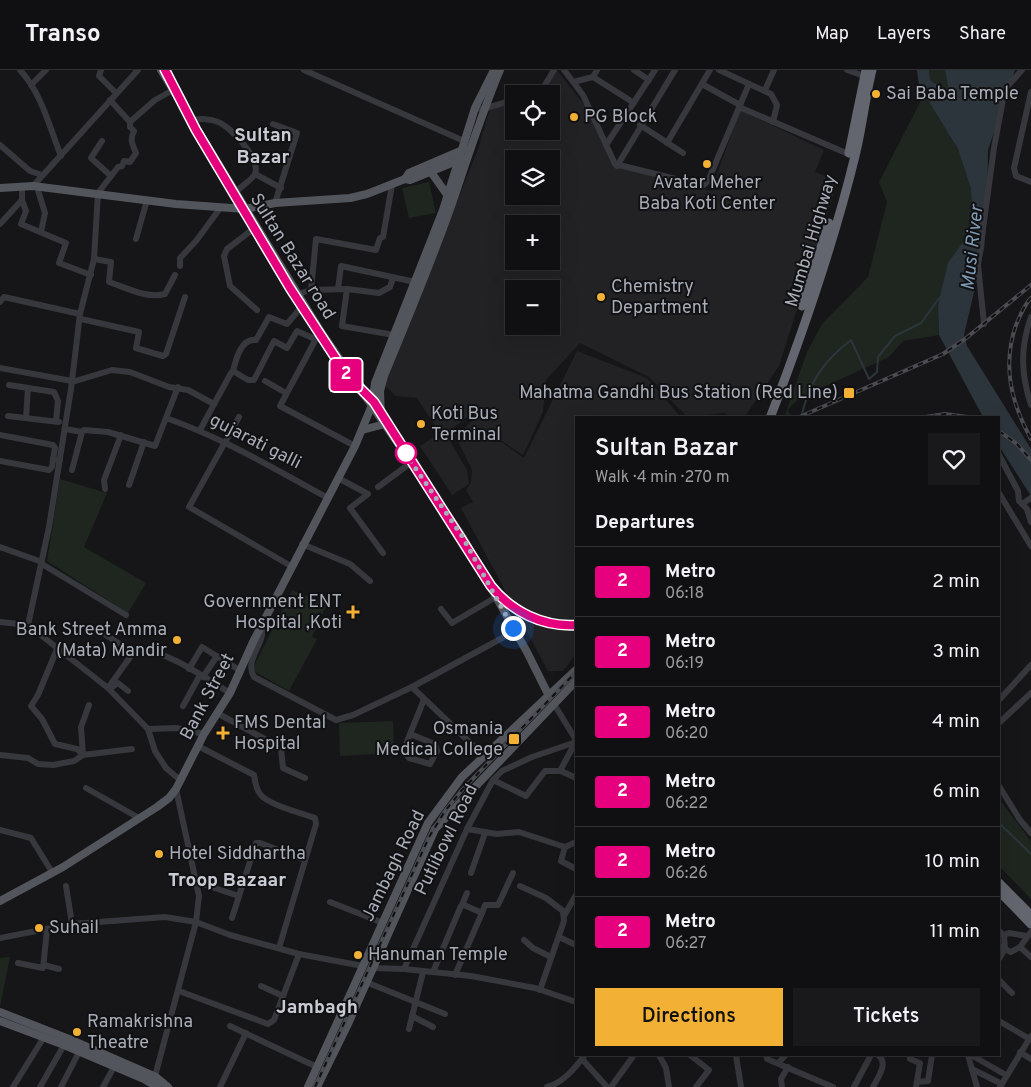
<!DOCTYPE html>
<meta charset="utf-8">
<style>
:root{--surface:#101012;--page:#19191b;--text:#f1f3f6;--muted:#9c9d9f;--line:#303032;--accent:#f2b134}
body{margin:0;font-family:Overpass,sans-serif;background:var(--page);color:var(--text);height:100vh;display:flex;flex-direction:column;font-size:19px;white-space:nowrap}
*{box-sizing:border-box;margin:0}
p{font-size:16px;color:var(--muted)}
.icon{flex:none;width:28px;height:28px;fill:none;stroke:currentColor;stroke-width:2;stroke-linecap:round;stroke-linejoin:round}
.map{position:relative;flex:1;overflow:hidden}
.side{position:absolute;left:575px;top:346px;width:425px;height:640px;display:flex;flex-direction:column;background:var(--surface);border-radius:0px;box-shadow:0 5px 20px #0002,0 0 0 1px var(--line)}
.side>*{flex:none}
.badge{padding:0 10px;border-radius:4px;font-size:18px;line-height:32px}
.tools{position:absolute;left:505px;top:15px;display:grid;gap:10px}
.tools a{display:grid;place-items:center;width:55px;height:55px;border-radius:0px;background:var(--surface);box-shadow:0 5px 20px #0002,0 0 0 1px var(--line);font-size:25px}
.you{position:absolute;width:25px;height:25px;margin:-12px;border:4px solid #fff;border-radius:50%;background:#1a73e8;box-shadow:0 0 0 8px #1a73e833}
.map>.badge{position:absolute;translate:-50% -50%;box-shadow:0 0 0 2px #fff}
h2{padding:0 20px;font-size:19px;line-height:45px}
.round{display:grid;place-items:center;flex:none;width:52px;height:52px;border-radius:0px;background:var(--page)}
.summary{display:flex;align-items:center;justify-content:space-between;height:85px;padding:0 20px}
h1{font-size:24px;font-weight:600;line-height:38px}
.button{display:flex;gap:10px;margin-top:auto;padding:10px 20px}
.button a{flex:1;height:58px;border-radius:0px;background:var(--accent);color:#111;font-size:20px;font-weight:600;line-height:58px;text-align:center}
.button a+a{background:var(--page);color:var(--text)}
ul{padding:0;list-style:none}
li{display:flex;align-items:center;gap:15px;height:70px;padding:0 20px;border-top:1px solid var(--line)}
li div{flex:1}
li b{display:block;font-size:19px}
li em{font-style:normal}
li .badge{min-width:55px;font-weight:700;text-align:center}
header{display:flex;align-items:center;gap:30px;box-sizing:border-box;height:70px;padding:0 25px;background:var(--surface);border-bottom:1px solid var(--line)}
header strong{font-size:24px}
nav{display:flex;gap:28px;margin-inline-start:auto;font-size:18px}
.map>svg:first-child{display:block}
</style>
<header>
<strong>Transo</strong>
<nav><a>Map</a><a>Layers</a><a>Share</a></nav>
</header>
<div class="map">
<svg width="1031" height="1017" viewBox="0 0 1031 1017">
<rect width="100%" height="100%" fill="#161618"/>
<path fill="#222225" fill-rule="evenodd" d="M557,0L586,37L613,96L711,121L740,40L824,80L815,102L838,110L779,296L746,345L734,347L724,343L687,347L649,307L580,273L546,310L543,342L523,385L478,355L524,388L577,281L647,308L681,347L576,348V584L563,601H548L461,438L473,432L466,420L471,412L472,400L456,367L472,351L467,347L452,359L451,373L467,400L469,414L452,425L420,376L440,363L417,328L396,326L385,316L389,299L479,77L489,41L514,32V61H551V24H534L546,18ZM514,89H551V126H514ZM514,154H551V191H514ZM514,219H551V256H514Z"/>
<g fill="#1e261f">
<polygon points="929,0 945,0 948,17 944,20 930,10"/>
<polygon points="925,23 958,79 971,119 972,144 968,165 960,178 938,235 939,265 903,271 889,287 801,327 788,339 791,347 784,348 807,282 822,254 868,207 887,132 879,112"/>
<polygon points="429,112 436,143 409,148 402,118"/>
<polygon points="60,409 107,423 84,477 146,513 128,543 47,491"/>
<polygon points="292,520 327,534 312,567 317,569 315,573 289,621 252,600"/>
<polygon points="393,651 394,683 340,686 339,653"/>
<polygon points="999,729 1031,771 1031,829 999,796"/>
<polygon points="10,887 0,937 0,888"/>
</g>
<polygon fill="#2c353c" points="917,0 929,0 930,10 944,20 948,17 945,0 1015,0 988,80 987,146 984,179 964,265 967,276 1031,379 1031,426 999,376 999,348 983,347 939,265 938,235 948,193 968,165 972,144 971,119 958,79 919,15"/>
<g fill="none" stroke-linecap="round" stroke-linejoin="round">
<g stroke="#2c353c" stroke-width="2">
<path d="M801,348C809,313 822,292 851,270L869,309L877,302L878,287L895,266L921,253L940,227"/>
<polyline points="999,753 1031,784"/>
</g>
<g stroke="#37383d" stroke-width="6">
<path d="M20,0C42,24 49,56 61,86"/>
<polyline points="101,0 99,6 116,23"/>
<polyline points="304,0 464,71"/>
<polyline points="564,0 583,25 615,94 700,115 704,115 708,111 749,14"/>
<polyline points="634,0 649,10"/>
<polyline points="719,0 771,24 777,35 773,52"/>
<polyline points="847,0 867,7"/>
<polyline points="593,7 634,33"/>
<polyline points="573,12 593,7 597,0"/>
<polyline points="702,14 740,35"/>
<polyline points="31,15 46,0"/>
<polyline points="765,20 774,0"/>
<polyline points="1031,22 1014,98 1016,106 1031,112"/>
<polyline points="530,24 543,18 554,0"/>
<polyline points="110,30 130,52"/>
<polyline points="739,37 853,86"/>
<polyline points="475,38 483,39 514,30"/>
<path d="M191,50C201,49 209,48 218,52C231,57 261,89 255,104C252,110 240,117 235,123"/>
<polyline points="273,54 297,63 275,133"/>
<polyline points="640,55 683,83"/>
<polyline points="102,71 91,88 111,106"/>
<polyline points="667,73 710,0"/>
<polyline points="0,75 30,101 42,105"/>
<polyline points="606,75 655,0"/>
<polyline points="617,96 675,0"/>
<polyline points="255,104 281,118"/>
<polyline points="33,116 138,0"/>
<polyline points="37,117 45,143 41,162"/>
<polyline points="22,130 26,141 21,154 66,173 59,193 91,205"/>
<polyline points="0,154 22,130 22,119"/>
<polyline points="256,157 227,179 224,186 230,216 257,240"/>
<polyline points="136,169 147,130"/>
<path d="M94,189L111,192L109,212C127,218 147,229 165,224L175,205"/>
<polyline points="180,196 180,188 196,171 221,137"/>
<polyline points="338,219 341,196 415,212"/>
<polyline points="347,219 379,223 390,217 393,208"/>
<polyline points="311,220 316,169 376,180 380,168 383,167 392,115"/>
<polyline points="298,224 311,220 347,219 342,256 394,265"/>
<polyline points="0,232 4,227 80,244"/>
<path d="M1031,247C1020,278 1021,304 1031,335"/>
<polyline points="81,249 139,262 136,278 163,286 166,284 185,227"/>
<polyline points="984,254 978,195 994,78 1005,19 1022,0"/>
<polyline points="317,267 280,336 355,376"/>
<polyline points="0,298 72,311"/>
<path d="M233,301C236,289 241,268 256,270L269,247L287,254L304,234"/>
<polyline points="265,311 286,323"/>
<polyline points="72,312 112,300 130,302 169,317 188,320 214,334"/>
<polyline points="9,315 54,322 58,331 56,351"/>
<polyline points="8,346 59,352"/>
<polyline points="239,347 189,437 291,496"/>
<polyline points="26,348 28,318"/>
<path d="M166,348C223,368 275,399 328,428"/>
<polyline points="65,359 82,362 84,360 108,362 155,376 178,317"/>
<polyline points="200,360 231,303 233,301 248,310 254,310 274,271 287,278 297,261 315,269"/>
<polyline points="0,365 53,375 55,378 53,389 60,390"/>
<polyline points="999,385 1018,421 1019,431 1027,439 1031,452"/>
<polyline points="0,391 49,400 52,397 53,389"/>
<polyline points="72,400 82,362"/>
<polyline points="338,408 368,424 350,438 383,483"/>
<polyline points="129,415 144,372"/>
<polyline points="378,417 412,392"/>
<polyline points="105,419 104,410 121,365"/>
<polyline points="999,423 1031,476"/>
<polyline points="1022,434 1031,428"/>
<polyline points="302,474 350,494 370,511"/>
<polyline points="0,477 42,492"/>
<polyline points="42,494 126,545"/>
<polyline points="441,539 452,553 496,527"/>
<polyline points="0,552 28,555 108,618 148,659 155,681 166,698 180,710"/>
<path d="M28,555L49,457L71,319L80,244L94,189L98,123L118,97L122,96L124,91L130,92L136,83C133,75 129,71 134,61L130,57V52L155,30L173,20"/>
<path d="M261,555C268,572 243,589 254,607L336,650L353,645L412,617L515,561"/>
<path d="M106,565L133,583C155,571 210,611 230,623"/>
<polyline points="57,579 38,625 31,636 42,649 55,674 77,679 83,685 132,679"/>
<polyline points="189,599 202,577 241,601"/>
<polyline points="203,607 217,586"/>
<polyline points="112,617 118,613 128,621"/>
<polyline points="412,617 484,686"/>
<polyline points="108,618 133,583"/>
<polyline points="999,630 1031,595"/>
<polyline points="554,634 576,670"/>
<polyline points="183,636 200,605"/>
<polyline points="217,643 281,678 283,698 305,708"/>
<polyline points="999,653 1031,623"/>
<polyline points="148,659 177,658 204,664"/>
<path d="M410,664L435,674L437,681L430,694L409,688L404,680C410,662 418,646 424,629"/>
<path d="M198,676L254,705C255,712 256,719 260,724C268,735 302,743 315,748L316,754L279,878"/>
<polyline points="0,685 28,688 38,694 53,695 74,691 83,685 81,657 89,635"/>
<polyline points="560,701 575,673"/>
<polyline points="493,710 526,726 545,701 561,701 576,708"/>
<polyline points="999,716 1020,750 1031,763"/>
<polyline points="86,718 139,748"/>
<polyline points="467,759 497,764 519,762 565,777 561,791 576,799"/>
<polyline points="0,760 31,768 52,802"/>
<polyline points="565,777 576,772"/>
<polyline points="471,803 485,763"/>
<polyline points="196,812 239,826"/>
<polyline points="66,816 72,854"/>
<polyline points="520,816 546,828 563,841 564,851 540,920"/>
<polyline points="330,832 383,853"/>
<polyline points="462,835 467,823"/>
<polyline points="564,846 576,825"/>
<polyline points="232,848 256,773 260,773 305,790"/>
<polyline points="999,861 1004,865 1009,863 1027,866"/>
<polyline points="1004,865 1005,879 1011,882 1020,877 1031,862"/>
<polyline points="559,867 576,875"/>
<polyline points="0,868 72,854 165,847 196,852 230,865 299,884 363,896"/>
<polyline points="524,870 533,878 551,887"/>
<polyline points="999,876 1005,879 999,889"/>
<polyline points="1020,877 1031,887"/>
<polyline points="18,893 43,898 47,860"/>
<polyline points="44,895 59,899"/>
<polyline points="372,898 404,899 467,759 493,710 502,701 532,687 576,672"/>
<polyline points="404,899 471,906 535,918 576,932"/>
<polyline points="433,902 461,836 464,835 482,843 485,835 498,835 513,803"/>
<polyline points="455,905 482,843"/>
<polyline points="999,910 1012,923"/>
<polyline points="366,912 445,944"/>
<polyline points="261,916 283,926"/>
<polyline points="179,921 268,954 274,950 299,884"/>
<polyline points="412,946 433,957"/>
<polyline points="999,951 1028,968"/>
<polyline points="230,956 317,997"/>
<polyline points="409,959 423,902"/>
<polyline points="1020,982 1031,989"/>
<polyline points="659,985 666,998 669,1017"/>
<polyline points="690,985 709,1000 696,1017"/>
<polyline points="736,985 741,1017"/>
<polyline points="766,985 767,989 833,1017"/>
<polyline points="910,985 910,989 920,993 916,1017"/>
<polyline points="968,985 977,1017"/>
<polyline points="971,985 1006,1005"/>
<polyline points="582,989 607,1017"/>
<polyline points="778,993 786,985"/>
<polyline points="972,999 1002,1014"/>
<polyline points="154,1010 196,852 199,826 176,719"/>
<polyline points="917,1012 928,1011 932,985"/>
<polyline points="13,1017 44,967"/>
<polyline points="40,1017 64,975"/>
<polyline points="61,1017 79,982"/>
<polyline points="103,1017 114,997"/>
<polyline points="220,1017 246,963"/>
<path d="M547,1017C563,1013 575,998 585,985"/>
<polyline points="611,1017 634,985"/>
<polyline points="782,1017 781,1009 788,997"/>
<polyline points="854,1017 871,985"/>
<path d="M873,1017C878,1007 889,993 878,985"/>
<polyline points="1000,1017 1031,966"/>
</g>
<g stroke="#53555c" stroke-width="8">
<polyline points="161,0 321,262 462,466 527,582 549,626"/>
<polyline points="431,102 448,126"/>
<polyline points="405,109 409,103 465,79"/>
<polyline points="0,118 33,116 176,134 245,139 275,133 350,128 367,124 405,109 410,110 459,90 465,90"/>
<path d="M381,347L380,321L384,306C409,245 435,184 456,122C470,80 483,40 500,0"/>
<polyline points="362,360 385,354"/>
<polyline points="0,831 63,797 157,737 169,728 176,719 204,664 230,623 254,570 355,376 372,335 375,313 443,140 475,38 494,0"/>
<polyline points="0,942 69,969 156,1007 168,1017"/>
<polyline points="0,951 64,975 144,1009 157,1017"/>
<polyline points="308,1017 428,753 462,707 576,600"/>
<polyline points="317,1017 348,954 435,759 576,611"/>
</g>
<g stroke="#63666e" stroke-width="9">
<polyline points="849,83 866,0"/>
<polyline points="802,236 829,153"/>
<path d="M770,348C802,265 834,172 855,86C862,58 865,28 872,0"/>
<polyline points="999,813 1031,845"/>
<polyline points="999,821 1031,854"/>
</g>
<defs>
<g id="rail">
<path d="M165,0L196,60L290,218L346,305L374,332L491,516C512,542 543,557 576,555"/>
<path d="M1031,228C1024,235 1020,246 1016,255C1002,296 1011,332 1031,369"/>
<polyline points="797,348 943,284 965,269 1031,215"/>
<polyline points="919,348 945,344 975,348"/>
<polyline points="999,361 1017,374 1031,390"/>
<polyline points="315,1017 429,767 445,741 462,720 576,602"/>
</g>
</defs>
<use href="#rail" stroke="#4a4c52" stroke-width="4"/>
<use href="#rail" stroke="#111113" stroke-width="2" stroke-dasharray="5.5" stroke-linecap="butt"/>
</g>
<g fill="none" stroke-linecap="round" stroke-linejoin="round">
<defs>
<path id="line" d="M165,0L196,60L290,218L346,304L374,332L491,516C512,542 543,557 576,555"/>
</defs>
<use href="#line" stroke="#fff" stroke-width="11"/>
<use href="#line" stroke="#e6007e" stroke-width="8"/>
<polyline stroke="#a8adb8" stroke-width="5" stroke-dasharray="0 9" points="406,383 403,380 462,466 513,558"/>
</g>
<g fill="#f2b134" stroke="#111113" stroke-width="2">
<circle cx="876" cy="24" r="5"/>
<circle cx="574" cy="47" r="5"/>
<circle cx="707" cy="94" r="5"/>
<circle cx="601" cy="227" r="5"/>
<rect x="843" y="317" width="12" height="12" rx="2.5"/>
<circle cx="421" cy="354" r="5"/>
<path d="M350.5 534.5h5v5h5v5h-5v5h-5v-5h-5v-5h5z"/>
<circle cx="177" cy="570" r="5"/>
<path d="M220.5 655.5h5v5h5v5h-5v5h-5v-5h-5v-5h5z"/>
<rect x="508" y="663" width="12" height="12" rx="2.5"/>
<circle cx="159" cy="784" r="5"/>
<circle cx="39" cy="858" r="5"/>
<circle cx="358" cy="885" r="5"/>
<circle cx="77" cy="962" r="5"/>
</g>
<circle fill="#fff" stroke="#e6007e" stroke-width="2.5" cx="406" cy="383" r="10"/>
<g text-anchor="middle" dominant-baseline="central" stroke-width="4" stroke-linejoin="round" paint-order="stroke">
<g font-size="18" fill="#a8adb8" stroke="#111113" text-anchor="start">
<text x="886" y="24">Sai Baba Temple</text>
<text x="584" y="47">PG Block</text>
<text x="707" y="113" text-anchor="middle">Avatar Meher<tspan x="707" dy="21">Baba Koti Center</tspan></text>
<text x="611" y="217">Chemistry<tspan x="611" dy="21">Department</tspan></text>
<text x="838" y="323" text-anchor="end">Mahatma Gandhi Bus Station (Red Line)</text>
<text x="431" y="344">Koti Bus<tspan x="431" dy="21">Terminal</tspan></text>
<text x="342" y="532" text-anchor="end">Government ENT<tspan x="342" dy="21">Hospital ,Koti</tspan></text>
<text x="167" y="560" text-anchor="end">Bank Street Amma<tspan x="167" dy="21">(Mata) Mandir</tspan></text>
<text x="234" y="653">FMS Dental<tspan x="234" dy="21">Hospital</tspan></text>
<text x="503" y="659" text-anchor="end">Osmania<tspan x="503" dy="21">Medical College</tspan></text>
<text x="169" y="784">Hotel Siddhartha</text>
<text x="49" y="858">Suhail</text>
<text x="368" y="885">Hanuman Temple</text>
<text x="87" y="952">Ramakrishna<tspan x="87" dy="21">Theatre</tspan></text>
</g>
<g font-size="18" fill="#a8adb8" stroke="#111113">
<text transform="translate(812 171) rotate(-73)">Mumbai Highway</text>
<text transform="translate(292 187) rotate(58)">Sultan Bazar road</text>
<text transform="translate(255 372) rotate(27)">gujarati galli</text>
<text transform="translate(208 627) rotate(-62)">Bank Street</text>
<text transform="translate(447 770) rotate(-64)">Putlibowl Road</text>
<text transform="translate(394 796) rotate(-64)">Jambagh Road</text>
</g>
<g font-size="19" font-weight="bold" fill="#c9ccd4" stroke="#111113">
<text x="263" y="66">Sultan<tspan x="263" dy="22">Bazar</tspan></text>
<text x="227" y="811">Troop Bazaar</text>
<text x="317" y="938">Jambagh</text>
</g>
<g font-size="19" font-style="italic" fill="#7f9bb3" stroke="#111113">
<text transform="translate(973 178) rotate(-84)">Musi River</text>
</g>
</g>
</svg>
<div class="tools">
<a><svg class="icon" aria-label="locate" viewBox="0 0 24 24"><circle cx="12" cy="12" r="6"/><path d="M12 2v4M12 18v4M2 12h4M18 12h4"/></svg></a>
<a><svg class="icon" aria-label="layers" viewBox="0 0 24 24"><path d="M12 4l9 5-9 5-9-5zM3 14l9 5 9-5"/></svg></a>
<a>+</a>
<a>−</a>
</div>
<div class="you" style="left:513px;top:558px"></div>
<b class="badge" style="left:346px;top:305px;background:#e6007e;color:#fff">2</b>
<section class="side">
<div class="summary"><div><h1>Sultan Bazar</h1><p>Walk · 4 min · 270 m</p></div><a class="round"><svg class="icon" aria-label="heart" viewBox="0 0 24 24"><path d="M12 20l-8-8c-3-5 5-10 8-4 3-6 11-1 8 4z"/></svg></a></div>
<h2>Departures</h2>
<ul>
<li><span class="badge" style="background:#e6007e;color:#fff">2</span><div><b>Metro</b><p>06:18</p></div><em>2 min</em></li>
<li><span class="badge" style="background:#e6007e;color:#fff">2</span><div><b>Metro</b><p>06:19</p></div><em>3 min</em></li>
<li><span class="badge" style="background:#e6007e;color:#fff">2</span><div><b>Metro</b><p>06:20</p></div><em>4 min</em></li>
<li><span class="badge" style="background:#e6007e;color:#fff">2</span><div><b>Metro</b><p>06:22</p></div><em>6 min</em></li>
<li><span class="badge" style="background:#e6007e;color:#fff">2</span><div><b>Metro</b><p>06:26</p></div><em>10 min</em></li>
<li><span class="badge" style="background:#e6007e;color:#fff">2</span><div><b>Metro</b><p>06:27</p></div><em>11 min</em></li>
</ul>
<div class="button"><a>Directions</a><a>Tickets</a></div>
</section>
</div>
